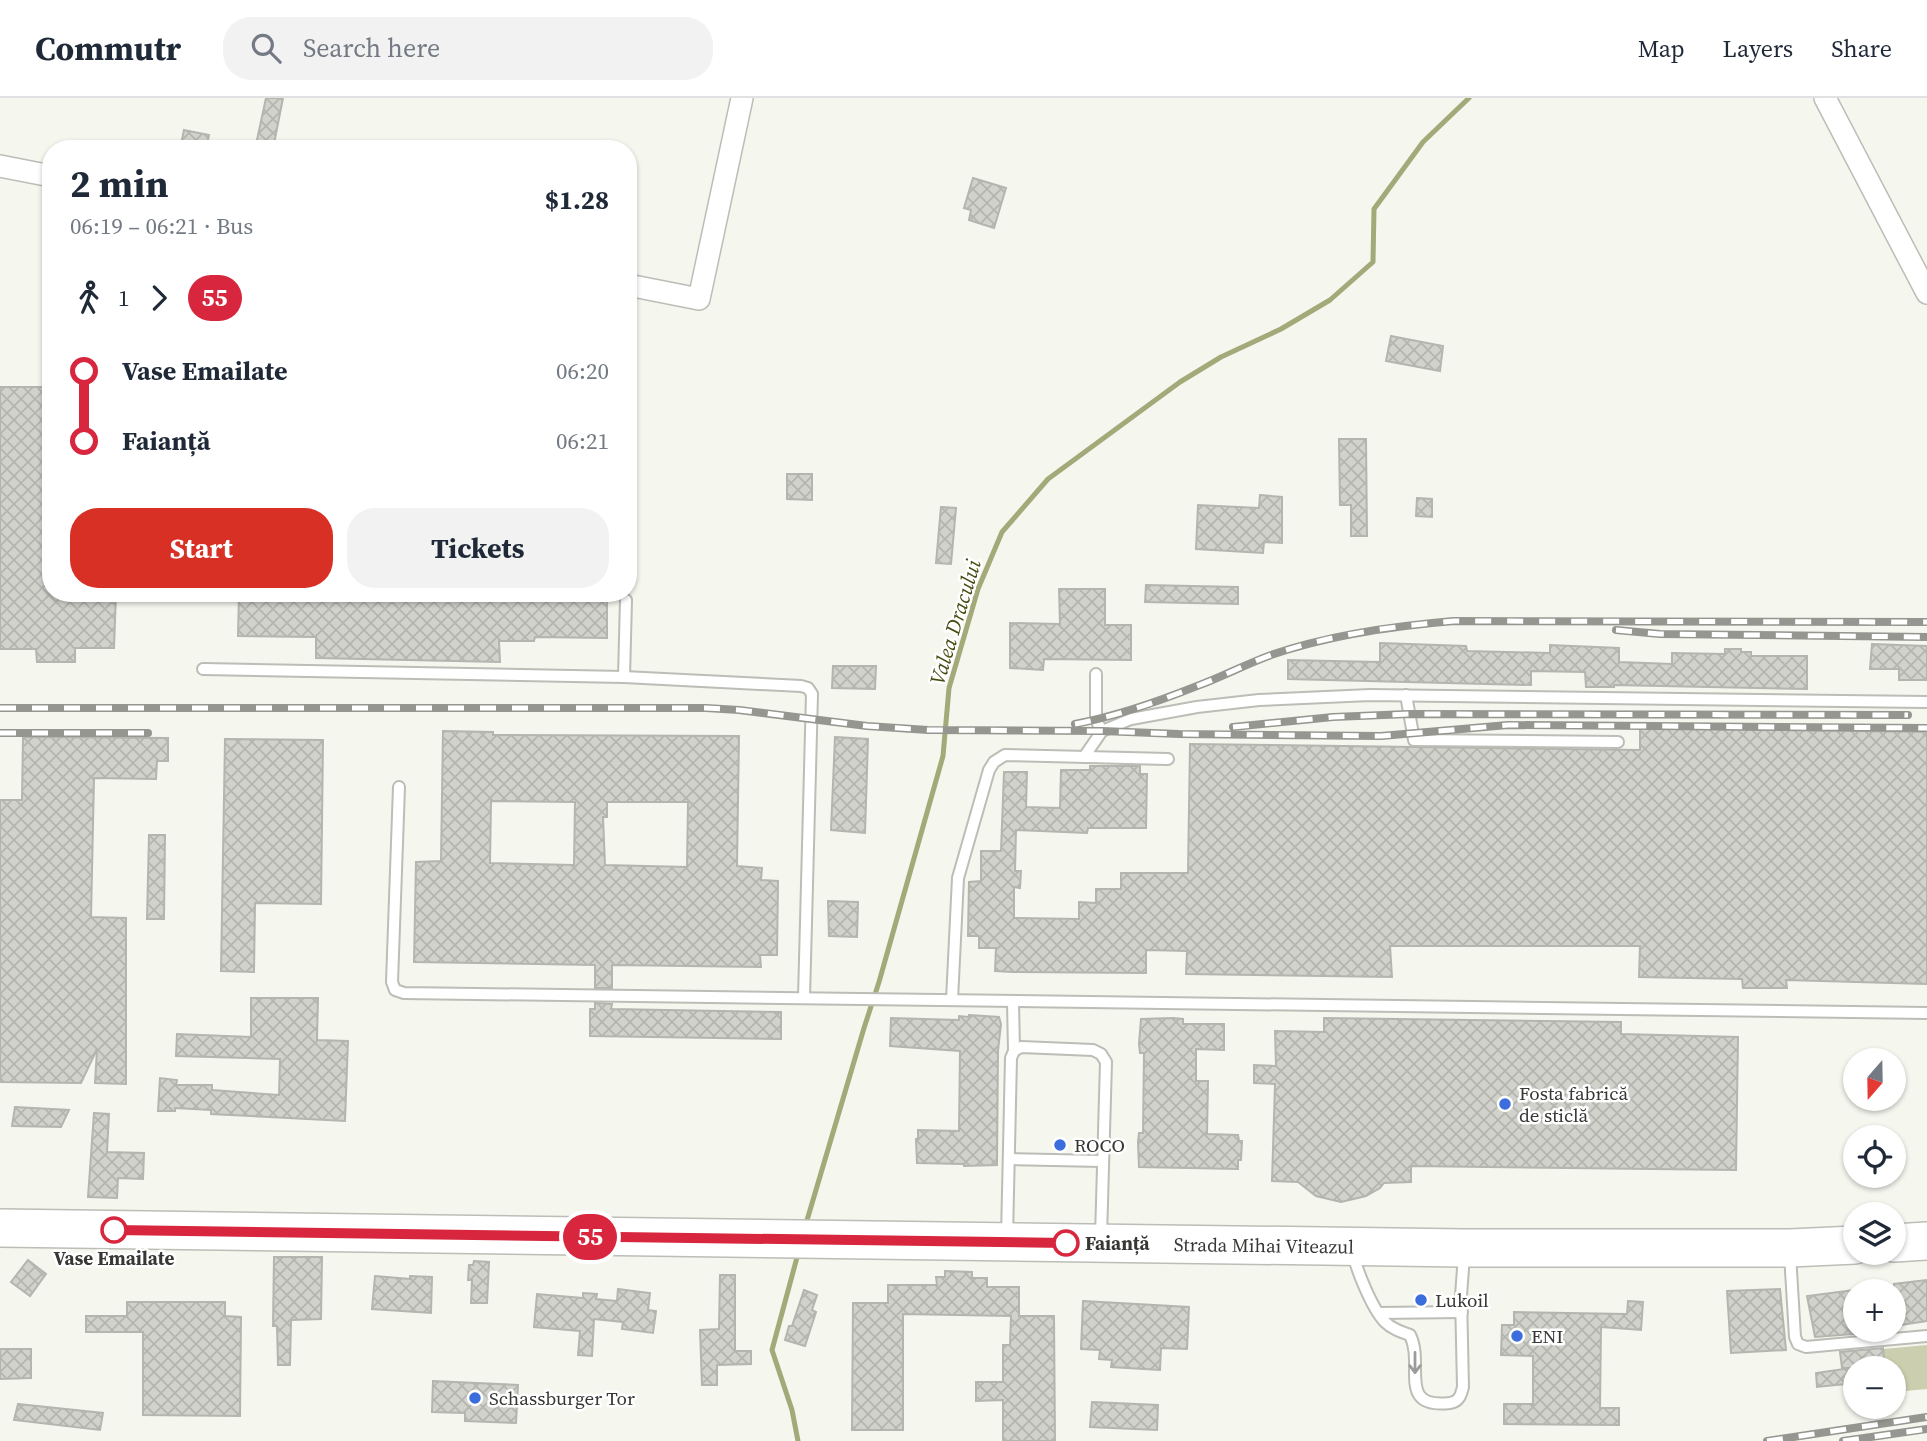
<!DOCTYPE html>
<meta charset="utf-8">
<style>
:root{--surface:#fff;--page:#f2f2f3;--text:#1f2937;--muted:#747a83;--line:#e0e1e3;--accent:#d93025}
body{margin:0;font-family:"Source Serif 4",serif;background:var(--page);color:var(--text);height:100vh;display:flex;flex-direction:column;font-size:26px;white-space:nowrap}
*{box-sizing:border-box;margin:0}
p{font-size:23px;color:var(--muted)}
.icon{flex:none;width:38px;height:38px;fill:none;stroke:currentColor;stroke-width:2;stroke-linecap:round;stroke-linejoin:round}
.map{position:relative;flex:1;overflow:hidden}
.sheet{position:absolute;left:42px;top:42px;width:595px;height:462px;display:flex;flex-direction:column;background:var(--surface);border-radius:28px;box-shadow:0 2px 5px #0004}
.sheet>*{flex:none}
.badge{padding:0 14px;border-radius:23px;font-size:24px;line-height:46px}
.needle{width:46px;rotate:200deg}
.controls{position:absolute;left:1843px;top:950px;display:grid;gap:14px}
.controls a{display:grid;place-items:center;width:63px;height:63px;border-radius:50%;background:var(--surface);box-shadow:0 2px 5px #0004;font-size:35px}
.map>.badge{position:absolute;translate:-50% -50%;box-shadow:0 0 0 4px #fff}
.legs{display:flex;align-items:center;gap:10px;height:77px;padding:0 28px;font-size:23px}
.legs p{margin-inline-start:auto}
.summary{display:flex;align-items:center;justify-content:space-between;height:119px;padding:0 28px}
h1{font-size:38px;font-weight:700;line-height:52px}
.cta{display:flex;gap:14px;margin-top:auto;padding:14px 28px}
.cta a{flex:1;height:80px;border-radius:28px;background:var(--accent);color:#fff;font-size:28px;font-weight:700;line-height:80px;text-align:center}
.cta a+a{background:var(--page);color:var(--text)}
ul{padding:0 28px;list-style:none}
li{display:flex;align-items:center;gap:24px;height:70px;font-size:26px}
li i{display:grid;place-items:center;width:10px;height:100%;margin:0 9px;background:currentColor}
li i::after{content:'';width:18px;height:18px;margin:-9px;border:5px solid;border-radius:50%;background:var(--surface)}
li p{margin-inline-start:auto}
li:first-child i{background:linear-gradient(#0000 50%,currentColor 0)}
li:last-child i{background:linear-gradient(currentColor 50%,#0000 0)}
header{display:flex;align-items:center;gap:42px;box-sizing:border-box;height:98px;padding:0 35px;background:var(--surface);border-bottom:2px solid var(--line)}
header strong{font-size:33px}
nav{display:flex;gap:38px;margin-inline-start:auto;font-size:24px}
.search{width:490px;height:63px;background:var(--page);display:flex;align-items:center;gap:18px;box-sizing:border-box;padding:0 24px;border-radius:28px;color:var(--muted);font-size:26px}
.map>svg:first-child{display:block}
</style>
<header>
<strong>Commutr</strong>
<div class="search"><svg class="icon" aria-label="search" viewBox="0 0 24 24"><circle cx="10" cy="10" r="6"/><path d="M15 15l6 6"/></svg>Search here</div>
<nav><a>Map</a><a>Layers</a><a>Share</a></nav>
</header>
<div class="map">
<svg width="1927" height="1343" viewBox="0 0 1927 1343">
<defs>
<pattern id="building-cross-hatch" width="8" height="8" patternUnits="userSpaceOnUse" patternTransform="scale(1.75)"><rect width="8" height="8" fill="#d1d2cb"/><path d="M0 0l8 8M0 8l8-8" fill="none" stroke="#b4b5af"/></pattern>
</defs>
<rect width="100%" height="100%" fill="#f5f6ee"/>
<polygon fill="#cbcfaf" points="1927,1247 1927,1291 1894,1294 1894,1270 1885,1270 1883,1251"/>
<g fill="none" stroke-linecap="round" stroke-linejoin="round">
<g stroke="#a4a979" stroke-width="5">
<polyline points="805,1129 864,930 879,884 943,658 949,590 978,491 1002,434 1048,381 1180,284 1221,259 1281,231 1330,202 1373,164 1374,111 1423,44 1469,0"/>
<polyline points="798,1343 792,1312 772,1252 799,1152"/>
</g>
</g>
<g fill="url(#building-cross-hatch)" stroke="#b4b5ae" stroke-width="2" fill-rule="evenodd">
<polygon points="266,0 283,0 273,51 255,51"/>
<polygon points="184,32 209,37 206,51 180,51"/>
<polygon points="973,80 1006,90 994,130 969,122 971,112 964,110"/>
<polygon points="1391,238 1443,248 1440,273 1386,263"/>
<polygon points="0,289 51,289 51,495 116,495 114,550 75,550 75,564 37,564 36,551 0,551"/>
<polygon points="1339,341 1366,341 1367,438 1351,438 1351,407 1340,407"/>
<polygon points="787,376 812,376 812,402 787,401"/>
<polygon points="1260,397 1282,399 1282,445 1264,444 1263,455 1196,451 1198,407 1259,410"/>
<polygon points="1417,400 1432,401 1432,419 1416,418"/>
<polygon points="941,409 956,410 951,466 936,465"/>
<polygon points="1146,487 1238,489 1238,506 1145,504"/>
<polygon points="1059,491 1105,491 1105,527 1131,527 1131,562 1044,561 1043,572 1010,570 1010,525 1060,526"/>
<polygon points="239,495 607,495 607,540 535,539 534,543 499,543 500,564 316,560 316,539 238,538"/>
<polygon points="1380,545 1466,548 1467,553 1550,555 1550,547 1619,550 1619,564 1672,566 1672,555 1725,556 1725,551 1741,551 1741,554 1751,554 1751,558 1807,558 1807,591 1614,587 1614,589 1586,589 1585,574 1531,573 1531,587 1288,581 1288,562 1380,564"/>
<polygon points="1872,546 1927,548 1927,582 1899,582 1899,571 1870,571"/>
<polygon points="833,568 876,568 875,591 832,590"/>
<polygon points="1640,630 1927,634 1927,886 1786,882 1787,890 1743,890 1742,881 1639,879 1640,848 1390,848 1392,879 1186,876 1187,853 1146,852 1146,875 1013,874 995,873 996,850 979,850 979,838 968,838 969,784 981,783 981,753 1001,753 1004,674 1027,674 1026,709 1060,710 1061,672 1090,672 1090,668 1140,668 1140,676 1147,676 1146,730 1088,730 1087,735 1016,732 1015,773 1021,773 1020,790 1014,789 1014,820 1079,821 1079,804 1096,805 1096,791 1121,791 1121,775 1188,775 1190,646 1640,652"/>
<path d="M443,633L493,634V637L739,638L737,768L762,770L761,782L778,783L777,857H760L761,869L612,867V890H595V867L414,864L416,764L441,763ZM491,703L575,704L574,767L490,765ZM607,704H688L687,769L605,767L603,719H607Z"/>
<polygon points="23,639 168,640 168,663 157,663 156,681 94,680 91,819 126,820 126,986 95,985 97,951 81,985 0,984 0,702 22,702"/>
<polygon points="835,639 868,641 865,735 831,732"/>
<polygon points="225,641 323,642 321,806 255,805 254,874 221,873"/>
<polygon points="149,737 165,737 164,821 147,821"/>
<polygon points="828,803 858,804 857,839 829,838"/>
<polygon points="251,900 318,900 317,942 348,943 345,1023 211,1016 211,1012 175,1010 175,1013 158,1013 160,980 177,982 176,987 212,987 212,992 279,997 280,961 176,958 177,936 251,939"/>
<polygon points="595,905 612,906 611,911 781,914 781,941 590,938 590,911 595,911"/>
<polygon points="969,917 999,919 1001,926 998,953 997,1067 964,1068 964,1066 917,1065 916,1041 918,1041 918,1032 959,1033 960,953 890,948 891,920 959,922 959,918 969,919"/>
<polygon points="1173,920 1183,921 1183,926 1224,926 1224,952 1196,951 1196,983 1208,983 1207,1036 1238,1037 1239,1043 1242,1043 1241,1062 1238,1062 1238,1071 1139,1069 1138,1044 1139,1035 1143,1035 1144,955 1140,955 1139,946 1141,921"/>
<polygon points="1324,920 1621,924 1621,936 1738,939 1736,1072 1411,1068 1411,1084 1384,1085 1380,1090 1366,1098 1341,1104 1316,1098 1298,1084 1272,1083 1275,986 1254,985 1254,967 1276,968 1275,933 1324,934"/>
<polygon points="15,1009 69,1012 61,1029 12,1028"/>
<polygon points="94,1015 109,1016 107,1054 144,1055 143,1081 118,1080 117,1100 88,1099"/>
<polygon points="274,1159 322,1159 321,1221 291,1222 290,1267 278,1267 277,1228 273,1228"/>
<polygon points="28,1162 46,1176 30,1198 11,1184"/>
<polygon points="474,1163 489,1164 487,1205 471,1205 472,1182 468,1182 469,1167 473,1167"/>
<polygon points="945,1173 972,1174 972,1180 987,1180 987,1189 1019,1189 1019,1218 1054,1218 1055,1343 1003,1343 1003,1302 976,1303 976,1284 1003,1284 1003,1247 1010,1247 1011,1218 903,1216 903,1332 852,1332 853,1205 888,1205 888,1187 937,1187 936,1179 945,1179"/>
<polygon points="720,1177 735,1177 735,1253 751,1253 751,1266 717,1267 717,1287 702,1287 700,1232 719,1231"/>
<polygon points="375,1178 410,1181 410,1178 432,1179 431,1215 372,1211"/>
<polygon points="1927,1182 1927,1223 1894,1228 1894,1186"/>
<polygon points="618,1191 650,1195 648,1212 656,1213 653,1235 622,1231 623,1224 594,1221 592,1258 578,1257 580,1233 534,1229 537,1196 583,1200 583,1195 597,1196 596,1201 617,1203"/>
<polygon points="1780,1191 1786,1252 1731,1255 1727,1193"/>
<polygon points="804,1192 817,1197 812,1212 816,1214 805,1248 785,1242 789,1228 792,1228"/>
<polygon points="1855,1192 1855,1232 1880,1232 1880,1234 1815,1239 1807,1198"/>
<polygon points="1083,1203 1189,1209 1187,1251 1161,1250 1160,1272 1111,1269 1112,1262 1099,1261 1100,1252 1081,1251"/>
<polygon points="1628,1203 1643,1204 1641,1232 1601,1229 1600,1310 1619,1310 1619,1327 1504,1326 1504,1306 1533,1306 1533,1258 1501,1257 1502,1227 1514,1227 1514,1214 1627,1216"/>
<polygon points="127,1204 225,1204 225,1218 241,1219 240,1318 143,1317 143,1234 86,1234 86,1218 127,1218"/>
<polygon points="1883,1250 1885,1270 1855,1270 1855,1285 1817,1289 1816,1275 1851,1270 1842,1270 1840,1254"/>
<polygon points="0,1251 31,1251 31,1280 0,1281"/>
<polygon points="433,1283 518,1287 516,1325 465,1323 465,1315 432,1314"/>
<polygon points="1092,1304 1158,1307 1157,1332 1090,1329"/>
<polygon points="18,1306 103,1315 100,1332 14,1322"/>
</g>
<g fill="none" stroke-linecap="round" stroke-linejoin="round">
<defs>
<g id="service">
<polyline points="203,571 624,579 801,588 808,590 812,596 804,900"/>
<polyline points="1096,576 1096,622 1102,633"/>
<polyline points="624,579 626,502"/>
<polyline points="1406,597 1414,642 1618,644"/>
<polyline points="1084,659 1102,633 1131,621 1197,609 1259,602 1370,597 1927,604"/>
<polyline points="399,689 392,884 395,892 404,895 1927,915"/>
<polyline points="952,902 958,780 989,672 994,664 1005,657 1168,661"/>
<polyline points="1013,903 1014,953"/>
<polyline points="1010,1061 1102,1063"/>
<polyline points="1007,1139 1011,960 1014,953 1021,949 1093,952 1101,956 1106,964 1101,1139"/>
<path d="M1353,1154C1356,1172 1373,1212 1385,1224C1392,1231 1401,1234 1410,1237C1425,1267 1396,1311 1450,1305C1459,1304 1461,1297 1463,1289L1461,1198L1464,1157"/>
<polyline points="1790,1156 1795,1239 1798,1246 1806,1249 1927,1238"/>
<polyline points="1379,1215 1462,1214"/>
</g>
<g id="minor">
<polyline points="1825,0 1927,195"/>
<polyline points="0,68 51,78"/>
<polyline points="628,187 699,201 742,0"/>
</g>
<g id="trunk">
<path id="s1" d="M0,1130L1464,1150H1790L1855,1147"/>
<polyline points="1894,1145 1927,1143"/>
</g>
</defs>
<use href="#service" stroke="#bcbdb6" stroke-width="14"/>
<use href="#minor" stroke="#bcbdb6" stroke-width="24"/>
<use href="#trunk" stroke="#bcbdb6" stroke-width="40"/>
<use href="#service" stroke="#fff" stroke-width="10"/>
<use href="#minor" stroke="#fff" stroke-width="21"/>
<use href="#trunk" stroke="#fff" stroke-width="37"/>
<defs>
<g id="rail">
<polyline points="1616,532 1660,536 1927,539"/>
<polyline points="0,610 706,610 739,612 867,628 928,632 1102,633 1179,636 1381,638 1508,627 1927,630"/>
<path d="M1075,626C1117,618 1157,604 1197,588C1222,579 1246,566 1271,557C1329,537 1392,528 1454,523L1927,524"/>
<polyline points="1233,629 1333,619 1409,616 1908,617"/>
<polyline points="0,635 148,635"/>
<polyline points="1767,1343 1927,1319"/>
<polyline points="1843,1343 1927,1331"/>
</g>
</defs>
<use href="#rail" stroke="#959690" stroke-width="8"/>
<use href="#rail" stroke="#fff" stroke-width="5" stroke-dasharray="16" stroke-linecap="butt"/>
</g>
<defs><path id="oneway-shaft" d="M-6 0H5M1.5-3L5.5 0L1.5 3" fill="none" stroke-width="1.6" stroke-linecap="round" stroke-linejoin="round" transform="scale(1.75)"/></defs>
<use stroke="#9b9c9a" href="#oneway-shaft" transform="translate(1415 1265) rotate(90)"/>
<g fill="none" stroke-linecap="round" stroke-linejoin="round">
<defs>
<polyline id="line-1" points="114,1132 1066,1145"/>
</defs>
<use href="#line-1" stroke="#fff" stroke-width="16"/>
<use href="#line-1" stroke="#d7263d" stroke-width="10"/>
</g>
<g fill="#3b6ddd" stroke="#fff" stroke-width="2.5">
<circle cx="1505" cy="1006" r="7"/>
<circle cx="1060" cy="1047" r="7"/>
<circle cx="1421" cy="1202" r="7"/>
<circle cx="1517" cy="1238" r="7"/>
<circle cx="475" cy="1300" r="7"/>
</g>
<g fill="#fff" stroke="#d7263d" stroke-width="3.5">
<circle cx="114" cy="1132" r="12"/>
<circle cx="1066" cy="1145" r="12"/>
</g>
<g text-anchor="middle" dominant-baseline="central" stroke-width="5" stroke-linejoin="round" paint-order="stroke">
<g font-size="19" fill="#373835" stroke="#fff" text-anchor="start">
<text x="1519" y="995">Fosta fabrică<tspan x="1519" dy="22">de sticlă</tspan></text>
<text x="1074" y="1047">ROCO</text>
<text x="1435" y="1202">Lukoil</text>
<text x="1531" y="1238">ENI</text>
<text x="489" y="1300">Schassburger Tor</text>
</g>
<g font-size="19" font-weight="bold" fill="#373835" stroke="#fff" text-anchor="start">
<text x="1085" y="1145">Faianță</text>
<text x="114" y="1160" text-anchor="middle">Vase Emailate</text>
</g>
<g font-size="19" fill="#373835" stroke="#fff">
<text stroke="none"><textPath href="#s1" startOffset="1264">Strada Mihai Viteazul</textPath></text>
</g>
<g font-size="21" font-style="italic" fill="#474c13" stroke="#fff">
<text transform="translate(955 524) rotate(-73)">Valea Dracului</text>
</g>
</g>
</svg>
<div class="controls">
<a><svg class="needle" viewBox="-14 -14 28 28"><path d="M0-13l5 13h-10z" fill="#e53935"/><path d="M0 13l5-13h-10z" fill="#747a83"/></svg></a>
<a><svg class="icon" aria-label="locate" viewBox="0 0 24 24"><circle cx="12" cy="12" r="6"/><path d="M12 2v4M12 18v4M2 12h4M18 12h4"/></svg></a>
<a><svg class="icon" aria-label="layers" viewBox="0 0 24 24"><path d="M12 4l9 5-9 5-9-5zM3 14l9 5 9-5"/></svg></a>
<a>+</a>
<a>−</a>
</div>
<b class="badge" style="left:590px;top:1139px;background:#d7263d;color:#fff">55</b>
<section class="sheet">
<div class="summary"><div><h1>2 min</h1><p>06:19 – 06:21 · Bus</p></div><b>$1.28</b></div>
<div class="legs"><svg class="icon" aria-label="walk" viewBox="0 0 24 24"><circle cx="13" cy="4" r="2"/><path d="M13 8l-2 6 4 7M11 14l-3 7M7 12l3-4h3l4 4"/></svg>1<svg class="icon" aria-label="forward" viewBox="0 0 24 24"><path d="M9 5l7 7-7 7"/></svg><b class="badge" style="background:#d7263d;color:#fff">55</b></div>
<ul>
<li><i style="color:#d7263d"></i><b>Vase Emailate</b><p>06:20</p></li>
<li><i style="color:#d7263d"></i><b>Faianță</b><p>06:21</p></li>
</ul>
<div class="cta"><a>Start</a><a>Tickets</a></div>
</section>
</div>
